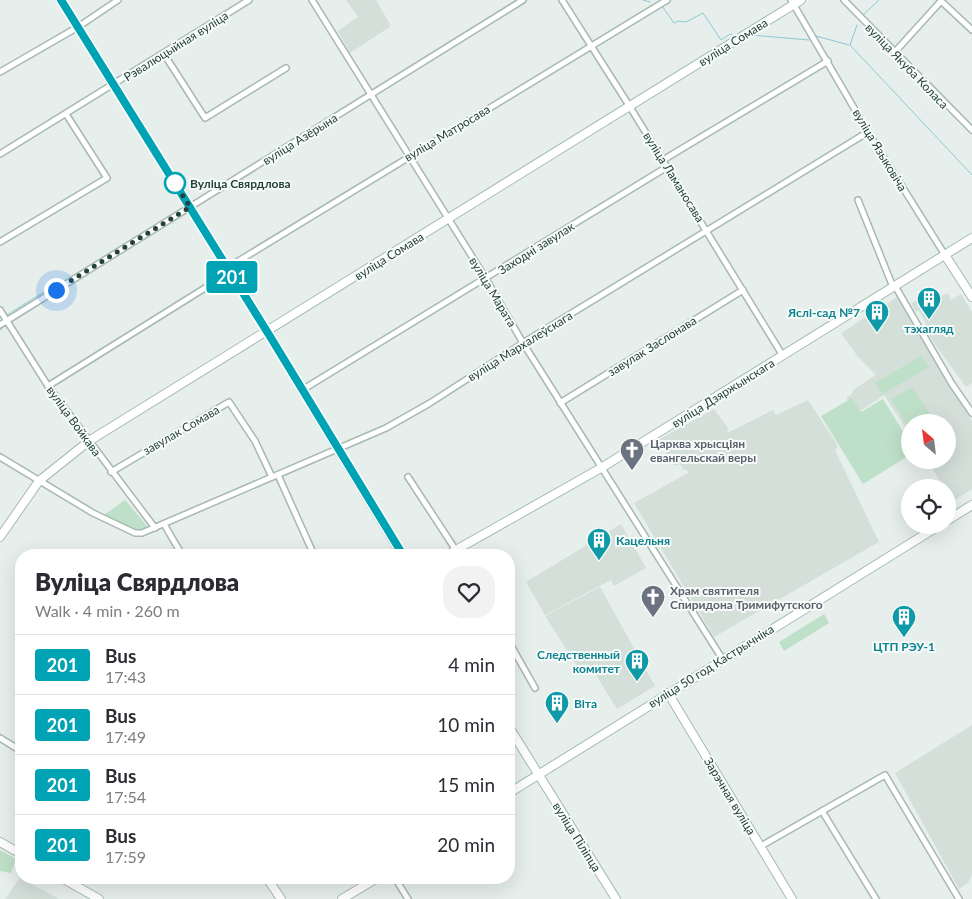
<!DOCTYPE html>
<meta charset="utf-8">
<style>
:root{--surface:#fff;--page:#f2f2f3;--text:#2b2b33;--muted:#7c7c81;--line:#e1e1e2}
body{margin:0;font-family:Lato,sans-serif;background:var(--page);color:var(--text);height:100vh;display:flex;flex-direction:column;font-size:19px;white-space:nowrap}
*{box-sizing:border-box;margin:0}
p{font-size:16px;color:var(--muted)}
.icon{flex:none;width:28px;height:28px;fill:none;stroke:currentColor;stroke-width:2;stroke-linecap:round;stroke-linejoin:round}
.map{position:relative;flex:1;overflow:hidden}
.panel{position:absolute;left:15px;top:549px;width:500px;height:335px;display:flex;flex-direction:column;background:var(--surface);border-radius:20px;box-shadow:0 5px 20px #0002}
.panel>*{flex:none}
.badge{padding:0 10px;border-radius:4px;font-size:18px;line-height:32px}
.needle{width:32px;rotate:332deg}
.fabs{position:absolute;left:901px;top:414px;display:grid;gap:10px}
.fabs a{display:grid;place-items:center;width:55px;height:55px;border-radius:50%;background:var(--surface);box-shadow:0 5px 20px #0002;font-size:25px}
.you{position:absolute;width:25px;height:25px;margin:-12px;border:4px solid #fff;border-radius:50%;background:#1a73e8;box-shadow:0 0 0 8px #1a73e833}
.map>.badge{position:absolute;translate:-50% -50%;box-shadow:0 0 0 2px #fff}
.round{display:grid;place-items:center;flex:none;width:52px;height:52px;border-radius:20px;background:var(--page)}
.head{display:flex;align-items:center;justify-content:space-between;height:85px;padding:0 20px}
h1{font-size:24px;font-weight:800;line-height:38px}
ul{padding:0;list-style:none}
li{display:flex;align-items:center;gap:15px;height:60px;padding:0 20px;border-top:1px solid var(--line)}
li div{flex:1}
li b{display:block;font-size:19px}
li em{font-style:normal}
li .badge{min-width:55px;font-weight:700;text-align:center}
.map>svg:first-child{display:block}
</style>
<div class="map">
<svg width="972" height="899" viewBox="0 0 972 899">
<rect width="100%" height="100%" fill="#e6efeb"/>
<g fill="#d4dfda">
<polygon points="346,0 376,0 391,26 350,53 338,31 358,17"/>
<polygon points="935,292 938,298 948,293 951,300 961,294 972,312 972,383 966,387 934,343 924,327 926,323 919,311 915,311 911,303"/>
<polygon points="899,296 972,421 972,489 953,501 948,493 948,488 944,487 927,460 948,460 948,422 910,422 910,434 884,395 857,413 846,398 852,394 853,390 876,375 858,357 841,333"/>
<polygon points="808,400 838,446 835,450 879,542 714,637 634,503 690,472 683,469 680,464 674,466 658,440 714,409 728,428 727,433 773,410 776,415"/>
<polygon points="621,524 646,568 614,586 611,580 545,615 526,582"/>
<polygon points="600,587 655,686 617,709 596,675 577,666 545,616"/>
<polygon points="972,725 972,874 968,883 959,889 895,773"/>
<polygon points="21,876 21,878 59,899 5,899"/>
</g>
<g fill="#bfe0c8">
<polygon points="921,356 929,367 883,394 875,383"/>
<polygon points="912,387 935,422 910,422 910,429 891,399"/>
<polygon points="852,398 861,412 883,399 910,443 910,455 863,484 821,416"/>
<polygon points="125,500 147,526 145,529 139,531 104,515"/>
<polygon points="824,614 829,623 784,651 779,642"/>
<polygon points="0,850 16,859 11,873 0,871"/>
</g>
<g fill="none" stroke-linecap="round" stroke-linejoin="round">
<g stroke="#8ec9d4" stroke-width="1">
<polyline points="643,0 650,2"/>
<polyline points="662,6 674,23 678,21 686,22 703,13 721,40 730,34 734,36 746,29"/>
<polyline points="863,15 879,0"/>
<polyline points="857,25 850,45 972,175"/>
<polyline points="751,35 809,40"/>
<polyline points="816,36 849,45"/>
<polyline points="7,315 50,288"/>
<polyline points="11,322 184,214"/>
<polyline points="0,330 2,329"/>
</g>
<defs>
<g id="street">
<polyline points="312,0 486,279 523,343 723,660"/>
<polyline points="562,0 630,107 783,356"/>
<polyline points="791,0 868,132 945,255"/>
<polyline points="844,0 972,130"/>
<polyline points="894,53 941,1 972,30"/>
<polyline points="164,54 205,118 286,68"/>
<polyline points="0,72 78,27 118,0"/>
<polyline points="0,154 249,0"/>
<polyline points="663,160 828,61"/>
<polyline points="858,200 893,287"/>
<polyline points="0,242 107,178 66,114"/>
<polyline points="227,268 667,0"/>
<polyline points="895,286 952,384 972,413"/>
<polyline points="0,310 48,386 155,528"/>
<polyline points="0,325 523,0"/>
<polyline points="48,386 229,273"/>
<polyline points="302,390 667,167"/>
<polyline points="560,403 743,290"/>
<polyline points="0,457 93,513 135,533 142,533 386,428 430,403 523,343 868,132"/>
<polyline points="111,472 229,402 255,441 272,477"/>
<polyline points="278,475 314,555"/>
<polyline points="408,477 459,555"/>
<polyline points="164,524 182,555"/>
<polyline points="509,642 535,688"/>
<polyline points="0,738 21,751"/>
<polyline points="822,811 876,899"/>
<polyline points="761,846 885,775 959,899"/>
<polyline points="395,878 408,899"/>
</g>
<g id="secondary">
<polyline points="61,0 271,338 402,555"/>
<polyline points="945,255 972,297"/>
<polyline points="948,520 972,505"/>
<polyline points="0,537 39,481 89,441 801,0"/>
<polyline points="447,555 601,468 972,238"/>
<polyline points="668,693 792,899"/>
<polyline points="509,727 616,899"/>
<polyline points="509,793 940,525"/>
<polyline points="0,842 21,854"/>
<polyline points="62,878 99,899"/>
<polyline points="267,878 281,899"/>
<polyline points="342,899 377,878"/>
</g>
</defs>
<use href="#street" stroke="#a8b8b2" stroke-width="8"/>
<use href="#secondary" stroke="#a4bbb3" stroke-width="10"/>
<use href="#street" stroke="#fff" stroke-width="5"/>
<use href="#secondary" stroke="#fff" stroke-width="8"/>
</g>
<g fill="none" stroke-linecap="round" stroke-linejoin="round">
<defs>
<polyline id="line" points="61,0 271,338 403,555"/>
</defs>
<use href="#line" stroke="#fff" stroke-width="11"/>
<use href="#line" stroke="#00a3b4" stroke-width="8"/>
<polyline stroke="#24423a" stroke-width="5" stroke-dasharray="0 9" points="56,290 190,207 171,177 175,183"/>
</g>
<defs>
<symbol id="building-pin" viewBox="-11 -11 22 30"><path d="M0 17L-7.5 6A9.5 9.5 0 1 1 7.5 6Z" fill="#0f9aa8" stroke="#f7fbf9"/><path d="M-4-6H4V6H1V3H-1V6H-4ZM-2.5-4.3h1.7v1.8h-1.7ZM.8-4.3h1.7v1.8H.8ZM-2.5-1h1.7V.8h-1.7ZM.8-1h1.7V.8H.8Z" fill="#fff"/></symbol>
<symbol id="church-pin" viewBox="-11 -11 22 30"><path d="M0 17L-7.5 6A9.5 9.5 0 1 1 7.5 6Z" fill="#6b7280" stroke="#f7fbf9"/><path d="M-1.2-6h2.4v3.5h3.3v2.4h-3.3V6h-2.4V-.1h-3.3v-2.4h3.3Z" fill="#fff"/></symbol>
</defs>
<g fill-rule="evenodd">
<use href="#building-pin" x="915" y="285" width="28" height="38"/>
<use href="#building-pin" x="863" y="298" width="28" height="38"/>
<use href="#church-pin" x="618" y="436" width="28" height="38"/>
<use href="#building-pin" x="585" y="526" width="28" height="38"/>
<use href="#church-pin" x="639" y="583" width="28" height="38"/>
<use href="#building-pin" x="890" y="603" width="28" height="38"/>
<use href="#building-pin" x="623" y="647" width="28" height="38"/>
<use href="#building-pin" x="543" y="689" width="28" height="38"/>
</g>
<circle fill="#fff" stroke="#00a3b4" stroke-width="2.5" cx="175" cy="183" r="10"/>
<g text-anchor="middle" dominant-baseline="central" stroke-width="4" stroke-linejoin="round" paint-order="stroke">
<g font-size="12" fill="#24423a" stroke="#f7fbf9">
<text transform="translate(733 42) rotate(-32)">вуліца Сомава</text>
<text transform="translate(176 46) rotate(-32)">Рэвалюцыйная вуліца</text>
<text transform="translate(907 66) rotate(46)">вуліца Якуба Коласа</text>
<text transform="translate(447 133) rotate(-31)">вуліца Матросава</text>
<text transform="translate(300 139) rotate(-32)">вуліца Азёрына</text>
<text transform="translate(880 150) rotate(59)">вуліца Языковіча</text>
<text transform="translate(674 177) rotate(58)">вуліца Ламаносава</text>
<text transform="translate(536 248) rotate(-32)">Заходні завулак</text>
<text transform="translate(389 256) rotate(-32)">вуліца Сомава</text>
<text transform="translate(493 292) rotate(59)">вуліца Марата</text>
<text transform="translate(520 346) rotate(-32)">вуліца Мархалеўскага</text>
<text transform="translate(652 346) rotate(-32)">завулак Заслонава</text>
<text transform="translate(723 393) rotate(-32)">вуліца Дзяржынскага</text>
<text transform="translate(74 421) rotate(54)">вуліца Войкава</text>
<text transform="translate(181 430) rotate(-30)">завулак Сомава</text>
<text transform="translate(711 666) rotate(-32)">вуліца 50 год Кастрычніка</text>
<text transform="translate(730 796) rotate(59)">Зарэчная вуліца</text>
<text transform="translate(577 837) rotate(58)">вуліца Піліпца</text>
</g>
<g font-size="12" font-weight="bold" fill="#24423a" stroke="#f7fbf9" text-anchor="start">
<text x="190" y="183">Вуліца Свярдлова</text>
</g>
<g font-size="12" font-weight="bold" fill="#0d838f" stroke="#f7fbf9" text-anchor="end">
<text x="860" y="312">Яслі-сад №7</text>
<text x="929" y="328" text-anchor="middle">тэхагляд</text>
<text x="616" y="540" text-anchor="start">Кацельня</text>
<text x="904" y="646" text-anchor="middle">ЦТП РЭУ-1</text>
<text x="620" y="654">Следственный<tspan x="620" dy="14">комитет</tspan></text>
<text x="574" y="703" text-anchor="start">Віта</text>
</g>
<g font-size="12" font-weight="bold" fill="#5b616d" stroke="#f7fbf9" text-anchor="start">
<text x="650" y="443">Царква хрысціян<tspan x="650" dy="14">евангельскай веры</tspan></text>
<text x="670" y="590">Храм святителя<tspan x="670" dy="14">Спиридона Тримифутского</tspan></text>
</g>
</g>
</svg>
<div class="fabs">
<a><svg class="needle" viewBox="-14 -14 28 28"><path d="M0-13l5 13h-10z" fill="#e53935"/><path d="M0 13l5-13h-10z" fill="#7c7c81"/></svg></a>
<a><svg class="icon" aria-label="locate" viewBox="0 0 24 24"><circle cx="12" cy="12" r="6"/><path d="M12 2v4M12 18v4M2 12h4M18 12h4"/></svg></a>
</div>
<div class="you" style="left:56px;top:290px"></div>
<b class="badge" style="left:232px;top:277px;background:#00a3b4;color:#fff">201</b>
<section class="panel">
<div class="head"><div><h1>Вуліца Свярдлова</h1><p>Walk · 4 min · 260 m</p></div><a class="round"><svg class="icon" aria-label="heart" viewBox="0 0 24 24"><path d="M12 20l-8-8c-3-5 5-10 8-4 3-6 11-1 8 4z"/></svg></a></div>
<ul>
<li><span class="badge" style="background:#00a3b4;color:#fff">201</span><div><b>Bus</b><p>17:43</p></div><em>4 min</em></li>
<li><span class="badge" style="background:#00a3b4;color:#fff">201</span><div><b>Bus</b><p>17:49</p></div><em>10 min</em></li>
<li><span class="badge" style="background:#00a3b4;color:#fff">201</span><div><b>Bus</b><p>17:54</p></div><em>15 min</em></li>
<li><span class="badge" style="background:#00a3b4;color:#fff">201</span><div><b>Bus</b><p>17:59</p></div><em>20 min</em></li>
</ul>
</section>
</div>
